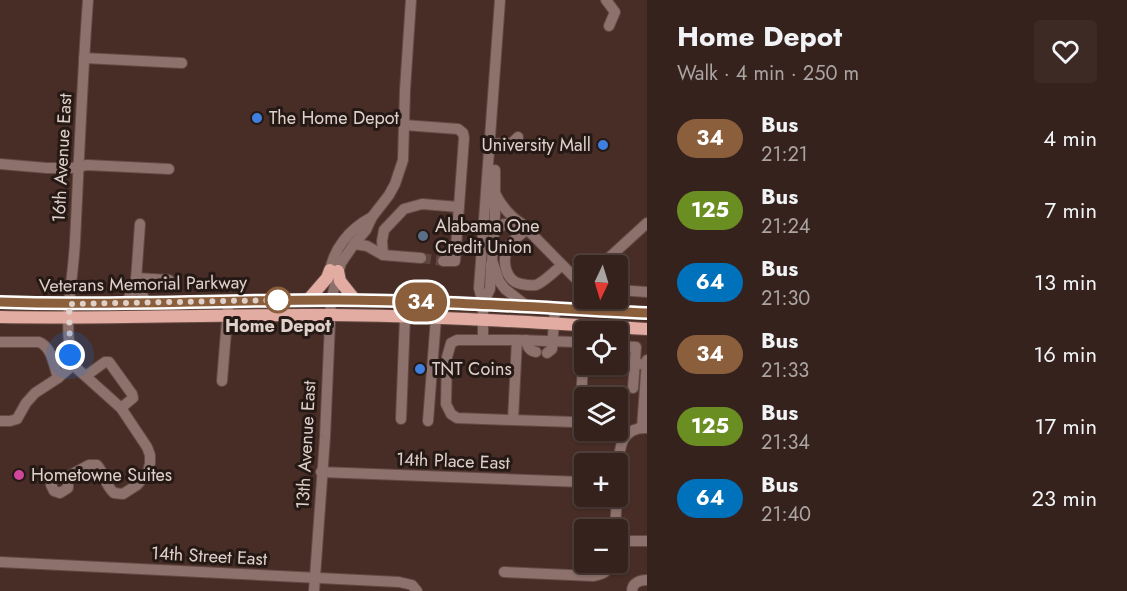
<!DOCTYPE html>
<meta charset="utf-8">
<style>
:root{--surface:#35221c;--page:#3d2a25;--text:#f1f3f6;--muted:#aaa4a3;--line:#4f3f3b}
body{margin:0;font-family:Jost,sans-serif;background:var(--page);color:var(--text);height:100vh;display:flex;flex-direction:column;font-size:22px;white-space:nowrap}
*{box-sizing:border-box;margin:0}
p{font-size:20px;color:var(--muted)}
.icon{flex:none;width:33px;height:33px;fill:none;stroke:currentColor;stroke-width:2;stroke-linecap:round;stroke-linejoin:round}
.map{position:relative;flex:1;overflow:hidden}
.side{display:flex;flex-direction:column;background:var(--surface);width:480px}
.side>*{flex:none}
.badge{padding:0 12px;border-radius:20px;font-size:21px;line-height:39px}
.needle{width:39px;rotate:184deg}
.tools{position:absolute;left:574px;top:255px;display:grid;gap:12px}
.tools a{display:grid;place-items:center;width:54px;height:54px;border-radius:6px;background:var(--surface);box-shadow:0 2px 4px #0004,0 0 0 2px var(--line);font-size:30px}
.you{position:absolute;width:30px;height:30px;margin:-15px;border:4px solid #fff;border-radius:50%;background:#1a73e8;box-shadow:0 0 0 9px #1a73e833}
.map>.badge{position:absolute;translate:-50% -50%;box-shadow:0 0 0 3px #fff}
.round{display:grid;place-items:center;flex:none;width:63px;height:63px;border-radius:6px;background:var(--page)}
.summary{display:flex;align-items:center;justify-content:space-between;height:102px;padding:0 30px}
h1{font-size:28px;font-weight:700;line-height:45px}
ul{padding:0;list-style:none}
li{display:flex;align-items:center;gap:18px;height:72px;padding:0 30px}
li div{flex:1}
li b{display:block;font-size:22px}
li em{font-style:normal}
li .badge{min-width:66px;font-weight:700;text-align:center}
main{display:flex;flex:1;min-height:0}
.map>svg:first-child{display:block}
</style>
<main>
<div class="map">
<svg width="647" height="591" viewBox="0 0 647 591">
<rect width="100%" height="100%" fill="#472d25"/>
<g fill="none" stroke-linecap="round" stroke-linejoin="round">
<g stroke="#5e453e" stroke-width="10" stroke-dasharray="10 5" stroke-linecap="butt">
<polyline points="421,258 443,261"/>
<polyline points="624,359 625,352"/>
</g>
<defs>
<g id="minor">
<polyline points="606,0 615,12 609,26"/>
<polyline points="84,58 182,63"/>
<polyline points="404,125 458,129 463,133 464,138 455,261 443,261"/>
<polyline points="490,144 512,143 518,137"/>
<polyline points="0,164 47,168 72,168 87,165 169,169"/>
<polyline points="495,170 495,214 492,260 499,281 505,289 528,307"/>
<path d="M495,193C501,206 510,216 522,224L580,283L585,286"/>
<path d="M527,229C521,235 510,241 507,249C502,263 506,281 521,284C526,285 531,286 536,285C543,283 556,270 562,265"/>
<polyline points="494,232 504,224 522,224"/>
<polyline points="354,244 367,246 383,255 421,258"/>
<polyline points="383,255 382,241 384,230 404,209 422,204 459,207"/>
<polyline points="600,266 647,223"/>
<path d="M329,276C332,250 349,229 372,217"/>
<polyline points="136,278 169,280"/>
<polyline points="136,280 140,224"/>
<polyline points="618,290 647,292"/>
<polyline points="126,303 134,288 136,280 138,288 147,303"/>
<polyline points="483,304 490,289 491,264"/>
<polyline points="483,339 483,304 479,288 500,0"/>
<polygon points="517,340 575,342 584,348 580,417 574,422 513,420"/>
<path d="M526,340C527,347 530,351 536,352"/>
<path d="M0,342H39C52,347 54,366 58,378"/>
<polyline points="618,346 636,347 633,388"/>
<polyline points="547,353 552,349 555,308"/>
<polyline points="618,363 640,364"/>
<polyline points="87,375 105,362 109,362 132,394 133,398 121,408"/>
<polyline points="222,381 228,307"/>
<polyline points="401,419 405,317"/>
<polyline points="513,420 457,418 451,414 446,404 447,357 451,343 457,340 517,340"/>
<polyline points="0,421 10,421 17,419 26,403 35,393 58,378 73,365"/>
<polyline points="428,421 436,318"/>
<polyline points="642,428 647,360"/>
<polyline points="321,472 583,482"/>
<path d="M618,472C619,451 619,427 647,428"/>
<polygon points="60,476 67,477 68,483 68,488 60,493 54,491 51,485 54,477"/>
<path d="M67,477L89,465H97C105,474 104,484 114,493L123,494L137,485L148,472L150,463V455L147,447L121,408L73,365C62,325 73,282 75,242C79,161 82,81 88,0"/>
<polyline points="615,530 617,496"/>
<polyline points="618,541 647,541"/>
<polyline points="0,562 399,582 412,585 417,591"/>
<path d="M504,572L593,576C603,574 608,572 612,562"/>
<polyline points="314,591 325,437 331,300 341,263 354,244 366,230 372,217 389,195 395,184 403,160 405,90 411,0"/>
<path d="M632,591C632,583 640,580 647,580"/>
</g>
<g id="major">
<polyline points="338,271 340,281 355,300"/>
<polyline points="308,300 327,278 330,270"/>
<path d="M0,302C111,306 222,300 333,300C438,300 542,307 647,313"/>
<path d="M0,317C111,319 222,314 333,315C438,316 542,323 647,329"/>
</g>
</defs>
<use href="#minor" stroke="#634a43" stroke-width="12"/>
<use href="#major" stroke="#634a43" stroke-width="14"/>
<use href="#minor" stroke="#8c716c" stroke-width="10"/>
<use href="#major" stroke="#e3aca2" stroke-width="12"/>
</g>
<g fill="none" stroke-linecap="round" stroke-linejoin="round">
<defs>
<path id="line" d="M0,302C111,306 222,300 333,300C437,300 542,308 647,313"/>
</defs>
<use href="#line" stroke="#fff" stroke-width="14"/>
<use href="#line" stroke="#8b5e3c" stroke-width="9"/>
<polyline stroke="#e0d0ca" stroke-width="6" stroke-dasharray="0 10.8" points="70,355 69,304 278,300"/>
</g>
<g fill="#3f7fe0" stroke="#251915" stroke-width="2">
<circle cx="257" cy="118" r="6"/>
<circle cx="603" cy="145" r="6"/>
<circle cx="420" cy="369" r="6"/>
</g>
<circle fill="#5c6f8a" stroke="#251915" stroke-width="2" cx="423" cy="236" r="6"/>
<circle fill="#fff" stroke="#8b5e3c" stroke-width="3" cx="278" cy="300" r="12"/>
<circle fill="#d1479c" stroke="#251915" stroke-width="2" cx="19" cy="475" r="6"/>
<g text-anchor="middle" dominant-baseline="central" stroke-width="6" stroke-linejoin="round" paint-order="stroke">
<g font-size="18" fill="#e0d0ca" stroke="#251915" text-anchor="start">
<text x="269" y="118">The Home Depot</text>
<text x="591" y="145" text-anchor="end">University Mall</text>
<text x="435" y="226">Alabama One<tspan x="435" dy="21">Credit Union</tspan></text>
<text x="432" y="369">TNT Coins</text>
<text x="31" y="475">Hometowne Suites</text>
</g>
<g font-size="18" fill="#e0d0ca" stroke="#251915">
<text transform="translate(62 158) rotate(-87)">16th Avenue East</text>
<text transform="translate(143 284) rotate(-1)">Veterans Memorial Parkway</text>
<text transform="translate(306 445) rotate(-87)">13th Avenue East</text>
<text transform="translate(453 461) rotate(2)">14th Place East</text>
<text transform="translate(209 556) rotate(3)">14th Street East</text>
</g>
<g font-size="18" font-weight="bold" fill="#e0d0ca" stroke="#251915">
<text x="278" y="326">Home Depot</text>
</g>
</g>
</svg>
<div class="tools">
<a><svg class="needle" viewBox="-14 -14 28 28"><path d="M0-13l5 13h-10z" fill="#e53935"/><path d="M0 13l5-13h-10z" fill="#aaa4a3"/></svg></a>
<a><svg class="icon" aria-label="locate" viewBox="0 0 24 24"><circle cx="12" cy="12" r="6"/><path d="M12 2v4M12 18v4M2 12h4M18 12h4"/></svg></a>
<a><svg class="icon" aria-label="layers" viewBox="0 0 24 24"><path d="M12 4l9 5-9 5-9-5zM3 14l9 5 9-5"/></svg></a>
<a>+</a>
<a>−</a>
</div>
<div class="you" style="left:70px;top:355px"></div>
<b class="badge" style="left:421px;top:302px;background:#8b5e3c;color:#fff">34</b>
</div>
<section class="side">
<div class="summary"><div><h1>Home Depot</h1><p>Walk · 4 min · 250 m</p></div><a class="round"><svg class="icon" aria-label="heart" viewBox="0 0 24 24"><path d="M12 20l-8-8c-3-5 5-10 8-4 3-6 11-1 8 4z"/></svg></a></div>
<ul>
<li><span class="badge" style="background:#8b5e3c;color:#fff">34</span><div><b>Bus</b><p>21:21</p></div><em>4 min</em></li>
<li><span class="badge" style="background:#6b8e23;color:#fff">125</span><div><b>Bus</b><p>21:24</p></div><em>7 min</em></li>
<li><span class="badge" style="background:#0072bc;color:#fff">64</span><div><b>Bus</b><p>21:30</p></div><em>13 min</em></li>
<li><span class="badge" style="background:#8b5e3c;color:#fff">34</span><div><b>Bus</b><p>21:33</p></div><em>16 min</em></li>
<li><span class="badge" style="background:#6b8e23;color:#fff">125</span><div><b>Bus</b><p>21:34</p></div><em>17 min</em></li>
<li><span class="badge" style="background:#0072bc;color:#fff">64</span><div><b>Bus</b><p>21:40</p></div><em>23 min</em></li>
</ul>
</section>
</main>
